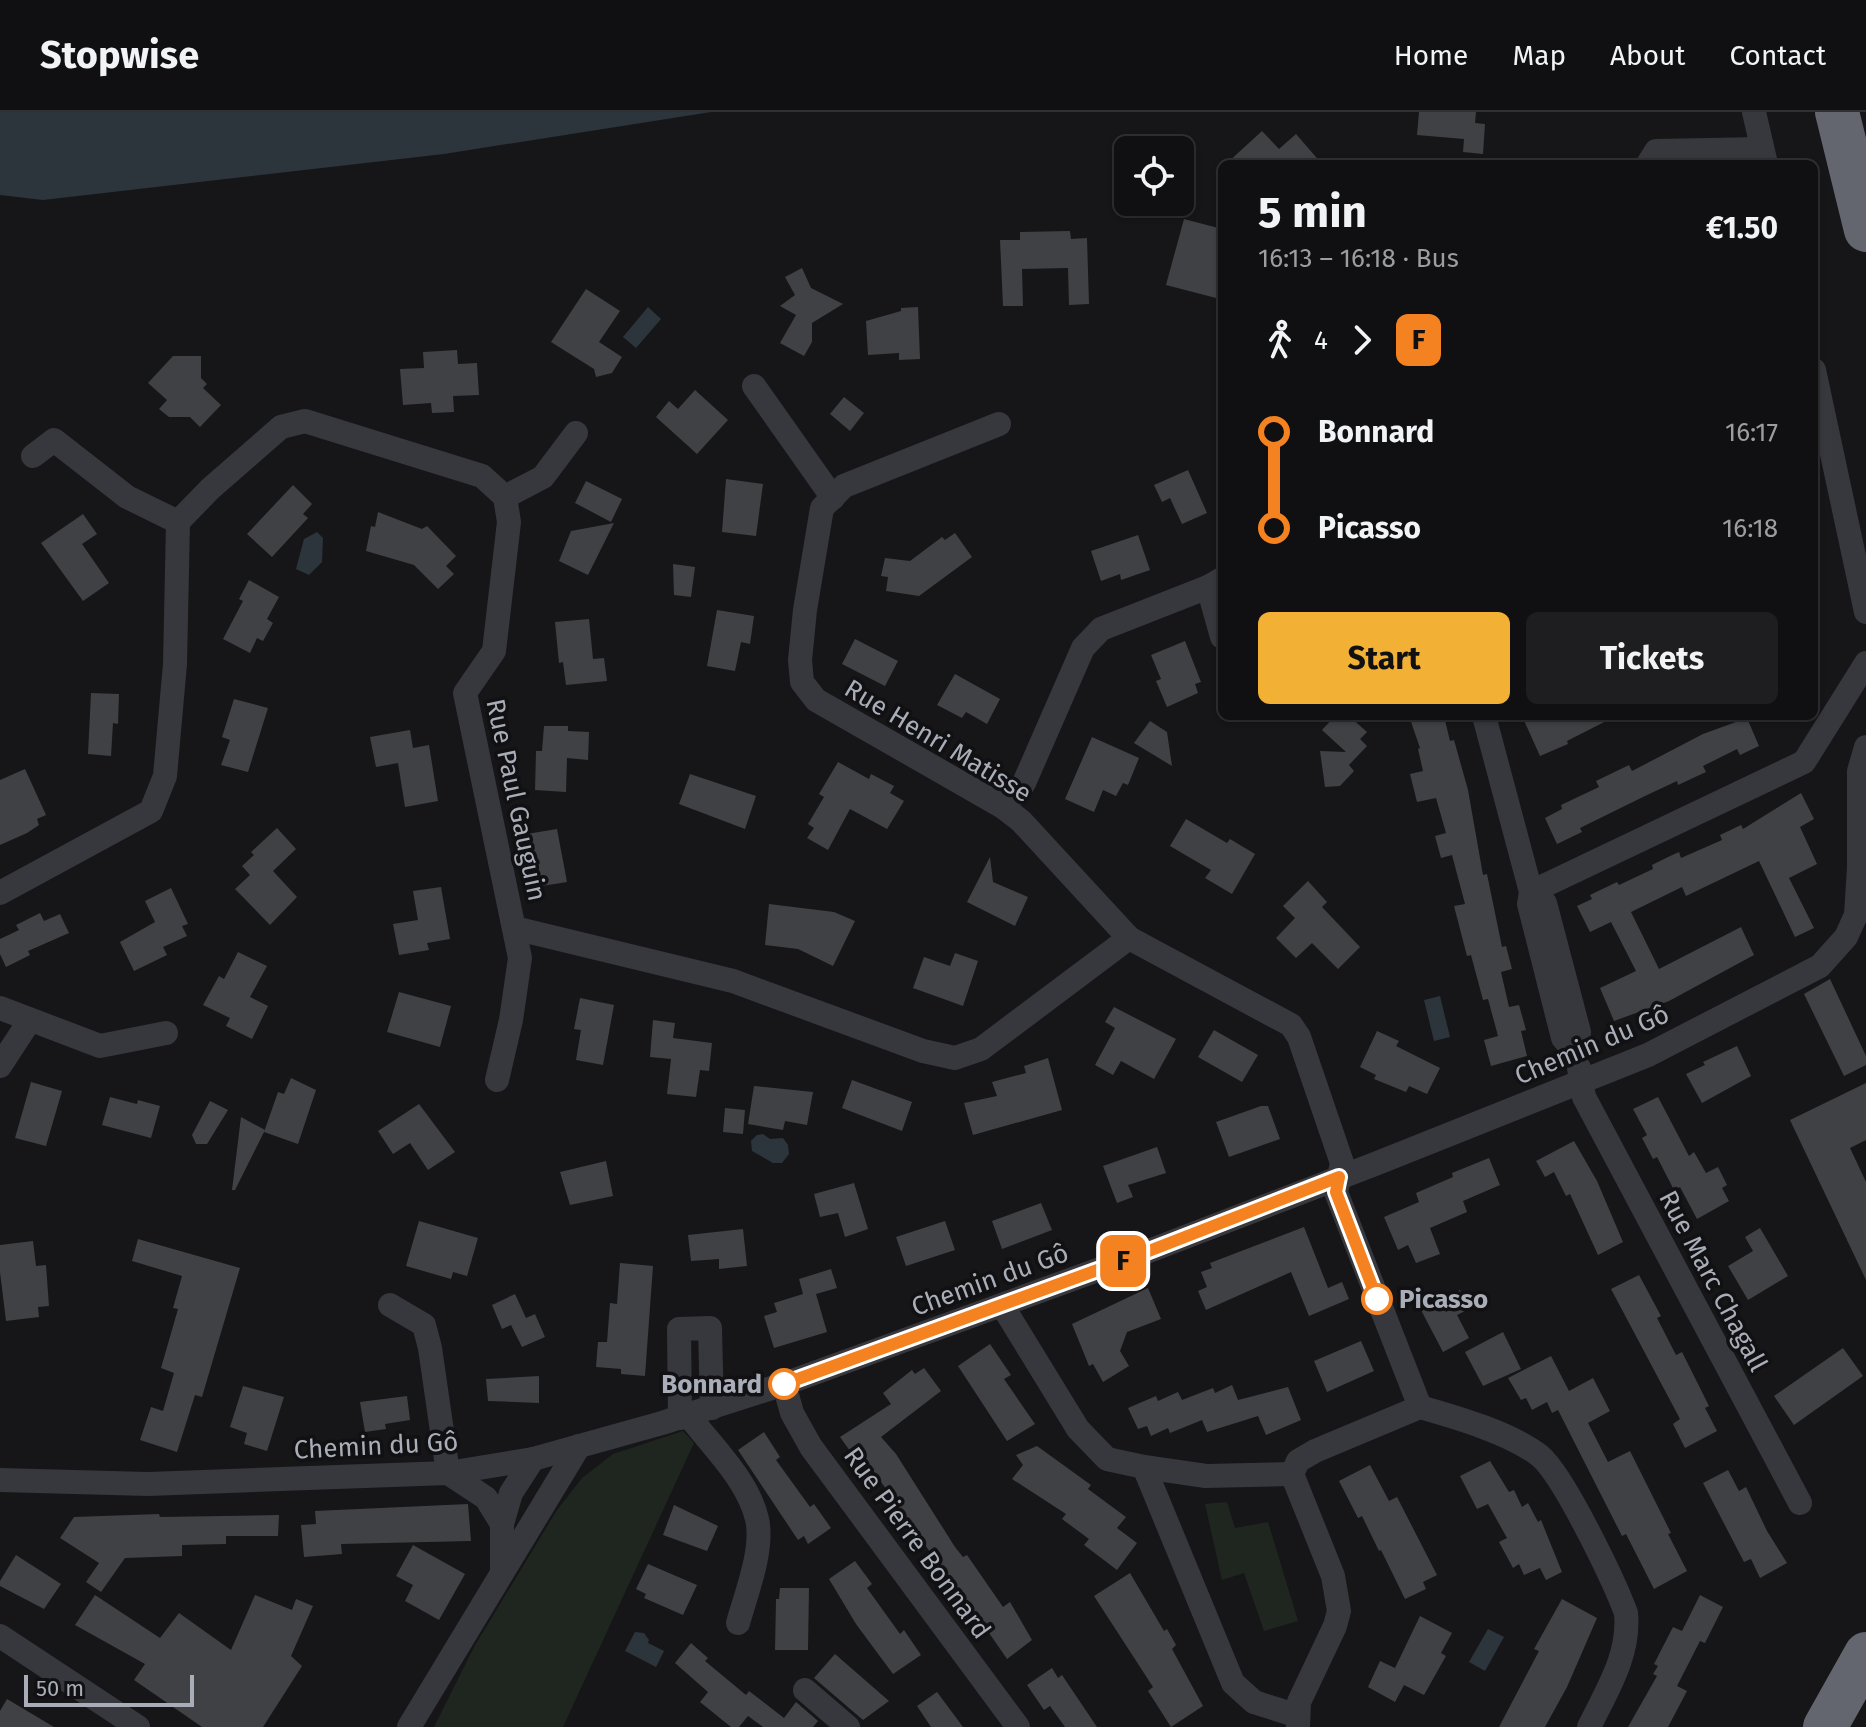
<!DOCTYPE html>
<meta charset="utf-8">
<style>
:root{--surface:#101012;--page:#1e1e20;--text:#f1f3f6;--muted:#9c9d9f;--line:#303032;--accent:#f2b134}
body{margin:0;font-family:"Fira Sans",sans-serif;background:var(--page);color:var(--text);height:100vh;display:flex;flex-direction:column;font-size:30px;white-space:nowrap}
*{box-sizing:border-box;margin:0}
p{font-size:26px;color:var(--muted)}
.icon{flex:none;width:44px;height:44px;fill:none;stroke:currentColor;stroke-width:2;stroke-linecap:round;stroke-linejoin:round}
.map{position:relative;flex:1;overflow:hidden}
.panel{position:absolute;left:1218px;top:48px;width:600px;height:560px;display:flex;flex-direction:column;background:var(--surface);border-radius:12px;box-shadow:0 2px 6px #0004,0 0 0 2px var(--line)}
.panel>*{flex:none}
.badge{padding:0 16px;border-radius:12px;font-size:28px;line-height:52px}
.controls{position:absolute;left:1114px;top:24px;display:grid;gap:16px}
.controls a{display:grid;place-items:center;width:80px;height:80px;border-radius:12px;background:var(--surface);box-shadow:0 2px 6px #0004,0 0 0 2px var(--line);font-size:40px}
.scale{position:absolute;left:24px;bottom:20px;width:170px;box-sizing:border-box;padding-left:8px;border:4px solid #a8adb8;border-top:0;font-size:22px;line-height:28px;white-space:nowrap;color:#a8adb8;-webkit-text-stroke:6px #111113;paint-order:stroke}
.map>.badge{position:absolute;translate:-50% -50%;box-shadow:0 0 0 4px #fff}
.legs{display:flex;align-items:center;gap:12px;height:88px;padding:0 40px;font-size:26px}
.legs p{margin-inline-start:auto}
.summary{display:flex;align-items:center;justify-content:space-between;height:136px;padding:0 40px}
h1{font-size:44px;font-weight:700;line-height:60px}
.action{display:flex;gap:16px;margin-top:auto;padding:16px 40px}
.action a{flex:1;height:92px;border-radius:12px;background:var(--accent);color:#111;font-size:32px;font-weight:700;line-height:92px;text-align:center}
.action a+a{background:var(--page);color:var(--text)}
ul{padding:0 40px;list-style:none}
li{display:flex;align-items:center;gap:28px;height:96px;font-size:30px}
li i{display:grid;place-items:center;width:12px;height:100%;margin:0 10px;background:currentColor}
li i::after{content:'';width:20px;height:20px;margin:-10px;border:6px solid;border-radius:50%;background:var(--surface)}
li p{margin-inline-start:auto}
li:first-child i{background:linear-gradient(#0000 50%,currentColor 0)}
li:last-child i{background:linear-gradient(currentColor 50%,#0000 0)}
header{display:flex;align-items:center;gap:48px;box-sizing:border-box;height:112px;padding:0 40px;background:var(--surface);border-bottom:2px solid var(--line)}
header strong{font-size:38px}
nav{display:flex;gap:44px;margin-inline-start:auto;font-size:28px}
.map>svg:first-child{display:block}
</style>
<header>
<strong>Stopwise</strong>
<nav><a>Home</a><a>Map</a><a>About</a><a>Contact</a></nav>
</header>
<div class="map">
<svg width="1866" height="1615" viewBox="0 0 1866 1615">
<rect width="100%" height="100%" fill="#161618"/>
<g fill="#1e261f">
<polygon points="683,1319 694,1331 563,1615 434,1615 474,1535 557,1398 582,1366 613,1342"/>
<polygon points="1227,1390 1235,1416 1268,1410 1298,1509 1264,1519 1244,1461 1222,1468 1205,1392"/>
</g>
<g fill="#2c353c">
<polygon points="0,0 711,0 444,42 43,88 0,83"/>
<polygon points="648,195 661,207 636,236 623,225"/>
<polygon points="317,420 323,426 322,450 309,463 296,457 304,427"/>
<polygon points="1440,884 1450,925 1434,929 1424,888"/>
<polygon points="763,1022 770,1027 783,1026 788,1033 789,1042 782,1051 773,1051 752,1039 751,1029 757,1023"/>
<polygon points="1488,1517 1504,1525 1485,1559 1469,1550"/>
<polygon points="635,1520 644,1521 649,1528 648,1531 664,1539 656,1555 625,1539"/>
</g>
<g fill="#404145">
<polygon points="1419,0 1476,0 1475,11 1485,12 1483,42 1463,40 1464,27 1417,23"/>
<polygon points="1262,19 1279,37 1296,22 1322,52 1226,52"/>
<polygon points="1184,107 1222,117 1222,165 1216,186 1166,173"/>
<polygon points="1070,119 1071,127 1087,126 1089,192 1069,193 1068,156 1022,157 1023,194 1003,194 1000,128 1020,128 1020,120"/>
<polygon points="802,156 811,176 843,192 812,211 812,230 804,244 780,231 796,203 780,194 795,183 785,165"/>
<polygon points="586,177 620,199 599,230 622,245 612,261 596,265 594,257 551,230"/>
<polygon points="918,195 920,247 899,248 899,241 868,243 866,209 901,199 901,196"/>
<polygon points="457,238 458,252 477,251 479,283 453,284 454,300 432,301 431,291 403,293 400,257 424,256 423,240"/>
<polygon points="173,244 201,244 201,266 207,272 203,276 221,293 200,315 190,305 169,305 159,297 167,288 148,271"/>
<polygon points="695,278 728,308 697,342 656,305 669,289 678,297"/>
<polygon points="844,285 864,301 850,319 830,302"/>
<polygon points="1188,358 1207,401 1182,412 1170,386 1162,390 1154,373"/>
<polygon points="726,367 763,372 756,424 722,420"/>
<polygon points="586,369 622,387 611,410 575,391"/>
<polygon points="293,373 312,392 303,402 308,406 272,445 247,422"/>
<polygon points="378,400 422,417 427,414 456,444 446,454 454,462 438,477 414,453 366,439 371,414 375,415"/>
<polygon points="83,402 97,422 82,432 109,471 83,489 41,431"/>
<polygon points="614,411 588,463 559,449 571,419"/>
<polygon points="955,421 972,445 919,484 886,479 888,465 881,464 885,446 910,449 942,425 945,428"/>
<polygon points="1138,423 1150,458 1121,468 1120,462 1101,469 1091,439"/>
<polygon points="673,452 695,455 691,485 674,483"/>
<polygon points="249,468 279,485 267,507 273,511 263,529 257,526 250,541 223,527 243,489 239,487"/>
<polygon points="717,498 754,504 750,532 741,530 735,559 707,554"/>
<polygon points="589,507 593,547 604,546 607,569 566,573 563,550 559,551 555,510"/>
<polygon points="855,527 898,549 885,574 842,552"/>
<polygon points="1185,529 1201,570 1195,572 1198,581 1167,595 1156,569 1161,567 1151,543"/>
<polygon points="955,562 1000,587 987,612 966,600 962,606 937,593"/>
<polygon points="91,581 119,582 118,612 113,611 111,644 88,642"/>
<polygon points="234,587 268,596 248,660 221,653 230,628 222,625"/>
<polygon points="1335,604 1349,604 1367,620 1360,627 1367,634 1349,653 1354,659 1340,674 1325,675 1320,639 1346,640 1322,618"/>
<polygon points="1409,604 1444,604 1450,629 1454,628 1468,678 1483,763 1487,762 1502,835 1506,834 1512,857 1501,860 1509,895 1519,893 1526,918 1521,919 1527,944 1491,954 1484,928 1498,924 1488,887 1483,888 1471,843 1467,844 1454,794 1465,792 1452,743 1441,746 1435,724 1446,721 1436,686 1417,690 1410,662 1423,659 1418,637 1420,636"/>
<polygon points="1522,604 1616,604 1567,629 1568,632 1540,644"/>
<polygon points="1747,606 1759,634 1740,643 1737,637 1703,654 1706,660 1678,673 1677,669 1645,684 1580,716 1582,720 1557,732 1545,706 1562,697 1561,693 1599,675 1596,669 1629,653 1632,659 1703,622"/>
<polygon points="1150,609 1167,620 1172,654 1134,631"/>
<polygon points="544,614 568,614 568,619 589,620 588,648 567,646 566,680 535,678 536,639 542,639"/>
<polygon points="410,618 413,636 429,633 438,689 405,695 398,651 376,655 370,625"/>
<polygon points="1092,625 1139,646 1128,673 1123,671 1116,684 1103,678 1094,700 1065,687"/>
<polygon points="838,650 869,667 871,662 894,674 890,681 904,689 887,717 850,697 828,738 807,726 814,716 808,712 824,685 819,682"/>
<polygon points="25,657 46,703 37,707 39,713 27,721 0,733 0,668"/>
<polygon points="690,662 756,684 745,717 679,692"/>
<polygon points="1801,681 1814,707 1800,715 1817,752 1789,766 1814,816 1795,825 1759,749 1686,784 1682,775 1631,800 1659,857 1741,815 1754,843 1669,889 1614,909 1600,876 1636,859 1611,810 1590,820 1577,794 1592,787 1590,783 1617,770 1619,773 1653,757 1652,753 1668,745 1679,740 1681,746 1722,728 1720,723 1741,713 1743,717"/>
<polygon points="1186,707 1227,731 1230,727 1255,742 1232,782 1205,766 1211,758 1170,734"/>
<polygon points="277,716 296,737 273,759 297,785 270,813 235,777 250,763 242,754 254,743 251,740"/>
<polygon points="557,717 567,770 536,775 527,722"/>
<polygon points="990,745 993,770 1028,785 1015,814 967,790"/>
<polygon points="1308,769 1327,790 1322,795 1360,835 1338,857 1312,831 1296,846 1276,826 1295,806 1283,794"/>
<polygon points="441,775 450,827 427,831 429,838 399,843 393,812 418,808 413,779"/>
<polygon points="171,776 188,812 182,814 187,824 163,835 167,843 134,859 120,830 155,810 145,789"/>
<polygon points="769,792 834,800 855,809 833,854 798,837 765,833"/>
<polygon points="40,801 44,809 60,802 69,821 28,839 30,843 6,855 0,842 0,827 19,818 16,813"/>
<polygon points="238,840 267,854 250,885 268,894 252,927 226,914 230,906 203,893 219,864 224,867"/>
<polygon points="955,841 978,849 963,894 913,876 924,845 950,854"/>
<polygon points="1830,867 1866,944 1866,953 1844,964 1804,882"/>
<polygon points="399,880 451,894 440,935 387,920"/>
<polygon points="580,886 614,893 603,953 576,948 581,918 574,917"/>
<polygon points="1114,895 1176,927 1154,967 1121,949 1113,963 1095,953 1115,916 1105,910"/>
<polygon points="653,908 675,911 673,926 712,931 709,959 700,958 696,985 667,982 671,947 650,945"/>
<polygon points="1214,918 1258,943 1242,970 1198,945"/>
<polygon points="1377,919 1399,929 1396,934 1440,956 1427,982 1409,974 1406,980 1374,967 1376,963 1360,955"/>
<polygon points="1737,934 1751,964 1702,991 1686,962 1705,953 1703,950"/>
<polygon points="1048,946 1062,998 973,1023 964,991 997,984 992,970 1026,961 1024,954"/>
<polygon points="291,966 316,978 298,1032 264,1020 278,980 284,982"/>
<polygon points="852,968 912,990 902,1019 842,996"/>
<polygon points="31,970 62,979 46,1034 15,1026"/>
<polygon points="1866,971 1866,1028 1850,1036 1866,1070 1866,1168 1790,1008"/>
<polygon points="754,974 813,980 807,1013 785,1009 783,1018 748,1012"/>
<polygon points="110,985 137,992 138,988 160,994 151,1026 102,1013"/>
<polygon points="1658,985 1689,1044 1694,1040 1706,1061 1718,1055 1727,1073 1722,1076 1729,1089 1697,1107 1680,1075 1674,1078 1657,1045 1653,1047 1642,1026 1647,1023 1633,997"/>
<polygon points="210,989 228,998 207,1032 196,1032 192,1023"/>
<polygon points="419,992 455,1040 428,1058 410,1031 393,1042 378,1019"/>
<polygon points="1261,994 1268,994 1280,1027 1229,1045 1216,1010"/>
<polygon points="725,996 745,998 743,1022 723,1020"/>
<polygon points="241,1005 265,1018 235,1078 232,1078"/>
<polygon points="1574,1029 1597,1069 1623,1130 1598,1143 1570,1082 1566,1084 1554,1060 1545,1065 1536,1049"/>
<polygon points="1157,1035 1166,1061 1128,1073 1133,1085 1117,1091 1103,1054"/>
<polygon points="1489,1046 1500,1073 1463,1089 1467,1100 1430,1116 1440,1142 1416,1151 1408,1133 1398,1138 1384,1105 1419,1090 1416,1081 1453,1065 1452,1061"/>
<polygon points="606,1049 613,1084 570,1093 560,1060"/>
<polygon points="854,1071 868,1117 845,1125 838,1101 820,1105 814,1082"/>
<polygon points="1041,1091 1052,1118 1002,1137 992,1109"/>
<polygon points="419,1109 478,1126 467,1164 453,1160 451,1167 406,1154"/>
<polygon points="945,1109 955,1138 906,1154 896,1125"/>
<polygon points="1304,1115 1328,1176 1342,1170 1349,1187 1309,1204 1291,1160 1206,1198 1198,1179 1207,1175 1201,1160 1212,1156 1210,1151"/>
<polygon points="1760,1116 1788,1164 1748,1188 1728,1154 1753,1139 1745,1125"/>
<polygon points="743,1117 747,1154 719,1157 719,1147 691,1149 688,1123"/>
<polygon points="138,1127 240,1156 202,1285 195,1283 177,1340 140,1328 151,1295 163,1299 174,1261 161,1256 178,1197 173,1196 182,1164 132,1149"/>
<polygon points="33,1129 36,1154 46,1153 49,1194 38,1195 39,1205 6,1209 0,1160 0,1133"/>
<polygon points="620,1151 653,1154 645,1264 621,1262 621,1257 596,1255 598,1230 607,1230 610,1191 617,1192"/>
<polygon points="831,1157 837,1176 816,1182 827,1220 774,1236 764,1204 777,1200 774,1191 803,1182 799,1167"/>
<polygon points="1639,1163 1661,1204 1657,1206 1676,1243 1682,1240 1709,1294 1705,1296 1717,1319 1685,1336 1673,1312 1680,1307 1611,1177"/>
<polygon points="1148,1176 1161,1207 1127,1220 1120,1239 1129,1254 1103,1270 1093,1252 1089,1254 1072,1212"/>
<polygon points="1460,1178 1469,1197 1457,1203 1469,1226 1443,1240 1421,1198"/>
<polygon points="515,1182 526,1206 535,1202 545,1225 522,1235 511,1213 502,1217 492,1193"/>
<polygon points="1503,1220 1521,1257 1483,1274 1465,1240"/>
<polygon points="1361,1229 1374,1259 1327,1280 1314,1249"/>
<polygon points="990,1232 1011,1263 1004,1267 1035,1312 1007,1329 958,1254"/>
<polygon points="1843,1236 1863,1264 1794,1313 1774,1284"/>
<polygon points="1551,1244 1569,1279 1593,1266 1610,1299 1588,1311 1608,1350 1630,1339 1671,1421 1668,1422 1687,1459 1654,1477 1626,1422 1622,1424 1558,1298 1552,1301 1547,1290 1532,1298 1526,1286 1521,1288 1508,1266"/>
<polygon points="924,1256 941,1279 881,1325 896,1342 955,1435 963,1445 967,1443 1003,1495 1010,1490 1032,1528 1007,1547 974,1499 971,1501 955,1477 950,1480 931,1452 936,1449 913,1415 907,1419 890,1395 896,1391 864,1346 858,1350 840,1325 891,1292 883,1281 912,1258 915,1262"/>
<polygon points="539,1264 539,1291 488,1289 486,1267"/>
<polygon points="1232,1273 1238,1288 1288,1275 1301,1308 1266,1323 1258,1304 1207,1320 1202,1308 1170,1321 1168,1316 1151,1324 1147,1314 1138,1317 1128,1296 1156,1284 1158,1289 1178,1280 1182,1288 1213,1276 1215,1281"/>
<polygon points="243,1274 284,1285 267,1339 244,1332 247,1321 230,1315"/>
<polygon points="407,1284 410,1308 385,1312 386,1317 365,1320 360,1290"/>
<polygon points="764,1320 780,1345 776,1348 810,1395 814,1392 831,1416 808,1432 804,1424 798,1428 738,1338"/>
<polygon points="1037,1334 1091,1373 1088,1377 1126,1405 1117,1416 1137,1431 1117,1458 1084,1433 1089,1427 1062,1407 1066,1402 1012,1367 1023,1353 1016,1343"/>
<polygon points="1490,1349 1509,1380 1514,1378 1522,1395 1528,1391 1538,1410 1541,1408 1562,1460 1546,1468 1540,1456 1524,1463 1519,1452 1513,1456 1499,1430 1507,1426 1488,1392 1477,1397 1460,1364"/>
<polygon points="1370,1353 1389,1389 1397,1385 1437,1463 1423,1470 1426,1477 1405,1487 1381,1438 1379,1439 1362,1404 1358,1406 1339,1369"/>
<polygon points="1728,1358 1739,1379 1746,1375 1767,1419 1787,1451 1760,1466 1751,1447 1744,1450 1703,1371"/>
<polygon points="468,1392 471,1429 341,1432 342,1442 304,1445 301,1413 316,1412 315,1399"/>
<polygon points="674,1393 718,1414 707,1439 663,1423"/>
<polygon points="159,1402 160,1405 279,1403 278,1424 226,1424 226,1432 182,1433 182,1444 125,1446 101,1480 86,1470 99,1451 60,1426 74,1405"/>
<polygon points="413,1433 465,1462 439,1508 405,1489 413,1473 396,1464"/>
<polygon points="16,1443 61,1472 44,1497 0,1474 0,1469"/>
<polygon points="855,1449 872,1472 867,1476 900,1522 904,1518 921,1543 893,1562 856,1512 829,1467"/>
<polygon points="648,1452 697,1473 683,1503 644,1486 646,1482 636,1477"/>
<polygon points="1130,1461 1164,1519 1167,1517 1176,1533 1172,1537 1203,1594 1171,1615 1148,1579 1153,1575 1094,1484"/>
<polygon points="780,1476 809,1476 808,1538 775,1538 776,1487 779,1487"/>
<polygon points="95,1483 160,1526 179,1501 231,1538 255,1483 292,1498 296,1487 313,1494 291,1544 302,1554 263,1615 202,1615 134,1568 145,1552 75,1513"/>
<polygon points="1700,1483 1723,1495 1705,1531 1700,1529 1677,1574 1687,1579 1668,1615 1628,1615 1657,1564 1653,1562 1658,1554 1654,1552 1673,1515 1682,1519"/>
<polygon points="1562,1487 1597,1506 1567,1575 1545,1615 1499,1615 1539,1539 1534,1537"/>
<polygon points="1420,1504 1452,1521 1441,1541 1446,1544 1424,1583 1404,1573 1395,1590 1368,1575 1380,1549 1395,1556"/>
<polygon points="691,1531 708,1546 705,1549 746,1583 749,1579 784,1606 796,1590 818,1609 813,1615 763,1615 748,1604 739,1615 731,1615 700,1590 708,1580 675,1551"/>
<polygon points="835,1542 889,1589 863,1608 814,1566"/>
<polygon points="1052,1556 1058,1566 1062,1563 1097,1615 1065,1615 1050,1594 1044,1598 1027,1573"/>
<polygon points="937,1580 963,1615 931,1615 917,1594"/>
<polygon points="7,1587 54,1615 0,1615 0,1599"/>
</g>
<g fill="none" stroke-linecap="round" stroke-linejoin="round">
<g stroke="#37383d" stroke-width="24">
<polyline points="1754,0 1766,52"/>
<polyline points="1648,52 1656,39 1762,37"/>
<polyline points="1814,258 1866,500"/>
<polyline points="754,274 833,386"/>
<polyline points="999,312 844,374 822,396 805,498 800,548 802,570 816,588 1003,695 1021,709 1129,826 1291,913 1299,925 1342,1051 1336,1080 1420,1295"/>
<polyline points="33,344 54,328 127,385 178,410"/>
<polyline points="505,385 543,365 576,321"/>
<polyline points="1208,475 1222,525"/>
<polyline points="1484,604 1531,780 1529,792 1563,926 1576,940 1579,920 1545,791 1531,780"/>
<polyline points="1003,695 1024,671 1083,536 1101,517 1208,475 1222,467"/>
<polyline points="1531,780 1804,650 1866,551"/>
<polyline points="0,781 151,699 165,664 175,552 178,410 210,377 281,315 305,309 482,364 505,385 509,410 494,539 465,581 520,846 511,908 497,968"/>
<polyline points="514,816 733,869 923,939 955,946 981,937 1129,826"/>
<polyline points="0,896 100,934 166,921"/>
<polyline points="0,954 30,908"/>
<polyline points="1579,956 1584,985 1800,1391"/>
<polyline points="390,1193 424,1213 430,1236 448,1361 486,1386 502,1412 502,1458"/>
<polyline points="1002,1193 1078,1317 1107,1347 1144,1355 1206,1364 1292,1362"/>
<polyline points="784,1272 792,1301 811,1335 1018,1615"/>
<path d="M1420,1295C1455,1305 1511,1321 1540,1344C1564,1364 1614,1469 1626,1501C1630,1543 1607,1578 1589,1615"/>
<path d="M688,1303C712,1334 748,1368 757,1407C764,1437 746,1482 738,1511"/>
<polyline points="680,1306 679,1217 710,1216 712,1296"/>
<polyline points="1144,1355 1233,1571 1254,1590 1298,1604"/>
<polyline points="0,1368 148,1372 448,1361 533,1347 662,1311 784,1272 1136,1144 1375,1052 1648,943 1820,854 1846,825 1856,803 1859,755 1859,659 1866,635"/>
<polyline points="502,1412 511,1381 533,1347"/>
<polyline points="0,1524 138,1615"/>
<polyline points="805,1578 848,1615"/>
<polyline points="409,1615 579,1334"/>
<polyline points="1298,1615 1299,1590 1335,1514 1339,1499 1333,1464 1292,1362 1298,1349 1315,1339 1420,1295"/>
</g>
<g stroke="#63666e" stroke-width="44">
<polyline points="1837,0 1866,118"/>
<polyline points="1825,1615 1866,1542"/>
</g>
</g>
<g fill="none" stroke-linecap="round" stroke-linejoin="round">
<defs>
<polyline id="line-1" points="784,1272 1136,1144 1339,1065 1336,1080 1377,1187"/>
</defs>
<use href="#line-1" stroke="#fff" stroke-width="18"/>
<use href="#line-1" stroke="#f58220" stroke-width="12"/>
</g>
<g fill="#fff" stroke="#f58220" stroke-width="4">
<circle cx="1377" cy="1187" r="14"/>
<circle cx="784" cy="1272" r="14"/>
</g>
<g text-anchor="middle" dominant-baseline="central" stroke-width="7" stroke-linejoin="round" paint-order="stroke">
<g font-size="26" fill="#a8adb8" stroke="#111113">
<text transform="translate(938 629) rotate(31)">Rue Henri Matisse</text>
<text transform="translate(516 688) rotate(78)">Rue Paul Gauguin</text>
<text transform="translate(1592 933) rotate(-23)">Chemin du Gô</text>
<text transform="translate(990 1168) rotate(-20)">Chemin du Gô</text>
<text transform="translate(1713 1169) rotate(62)">Rue Marc Chagall</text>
<text transform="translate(376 1334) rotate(-3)">Chemin du Gô</text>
<text transform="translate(917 1431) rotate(54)">Rue Pierre Bonnard</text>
</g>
<g font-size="26" font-weight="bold" fill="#a8adb8" stroke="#111113" text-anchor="start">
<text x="1399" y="1187">Picasso</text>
<text x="762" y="1272" text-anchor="end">Bonnard</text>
</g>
</g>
</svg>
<div class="controls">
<a><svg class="icon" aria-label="locate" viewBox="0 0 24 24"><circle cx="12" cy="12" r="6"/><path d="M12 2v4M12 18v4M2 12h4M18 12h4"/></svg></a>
</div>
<div class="scale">50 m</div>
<b class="badge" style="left:1123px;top:1149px;background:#f58220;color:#111">F</b>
<section class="panel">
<div class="summary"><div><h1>5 min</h1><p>16:13 – 16:18 · Bus</p></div><b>€1.50</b></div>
<div class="legs"><svg class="icon" aria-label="walk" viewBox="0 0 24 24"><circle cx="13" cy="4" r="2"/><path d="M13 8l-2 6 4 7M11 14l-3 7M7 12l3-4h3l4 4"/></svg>4<svg class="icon" aria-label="forward" viewBox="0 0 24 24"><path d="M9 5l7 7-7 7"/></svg><b class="badge" style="background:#f58220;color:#111">F</b></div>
<ul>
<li><i style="color:#f58220"></i><b>Bonnard</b><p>16:17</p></li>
<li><i style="color:#f58220"></i><b>Picasso</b><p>16:18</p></li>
</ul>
<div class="action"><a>Start</a><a>Tickets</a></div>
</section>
</div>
